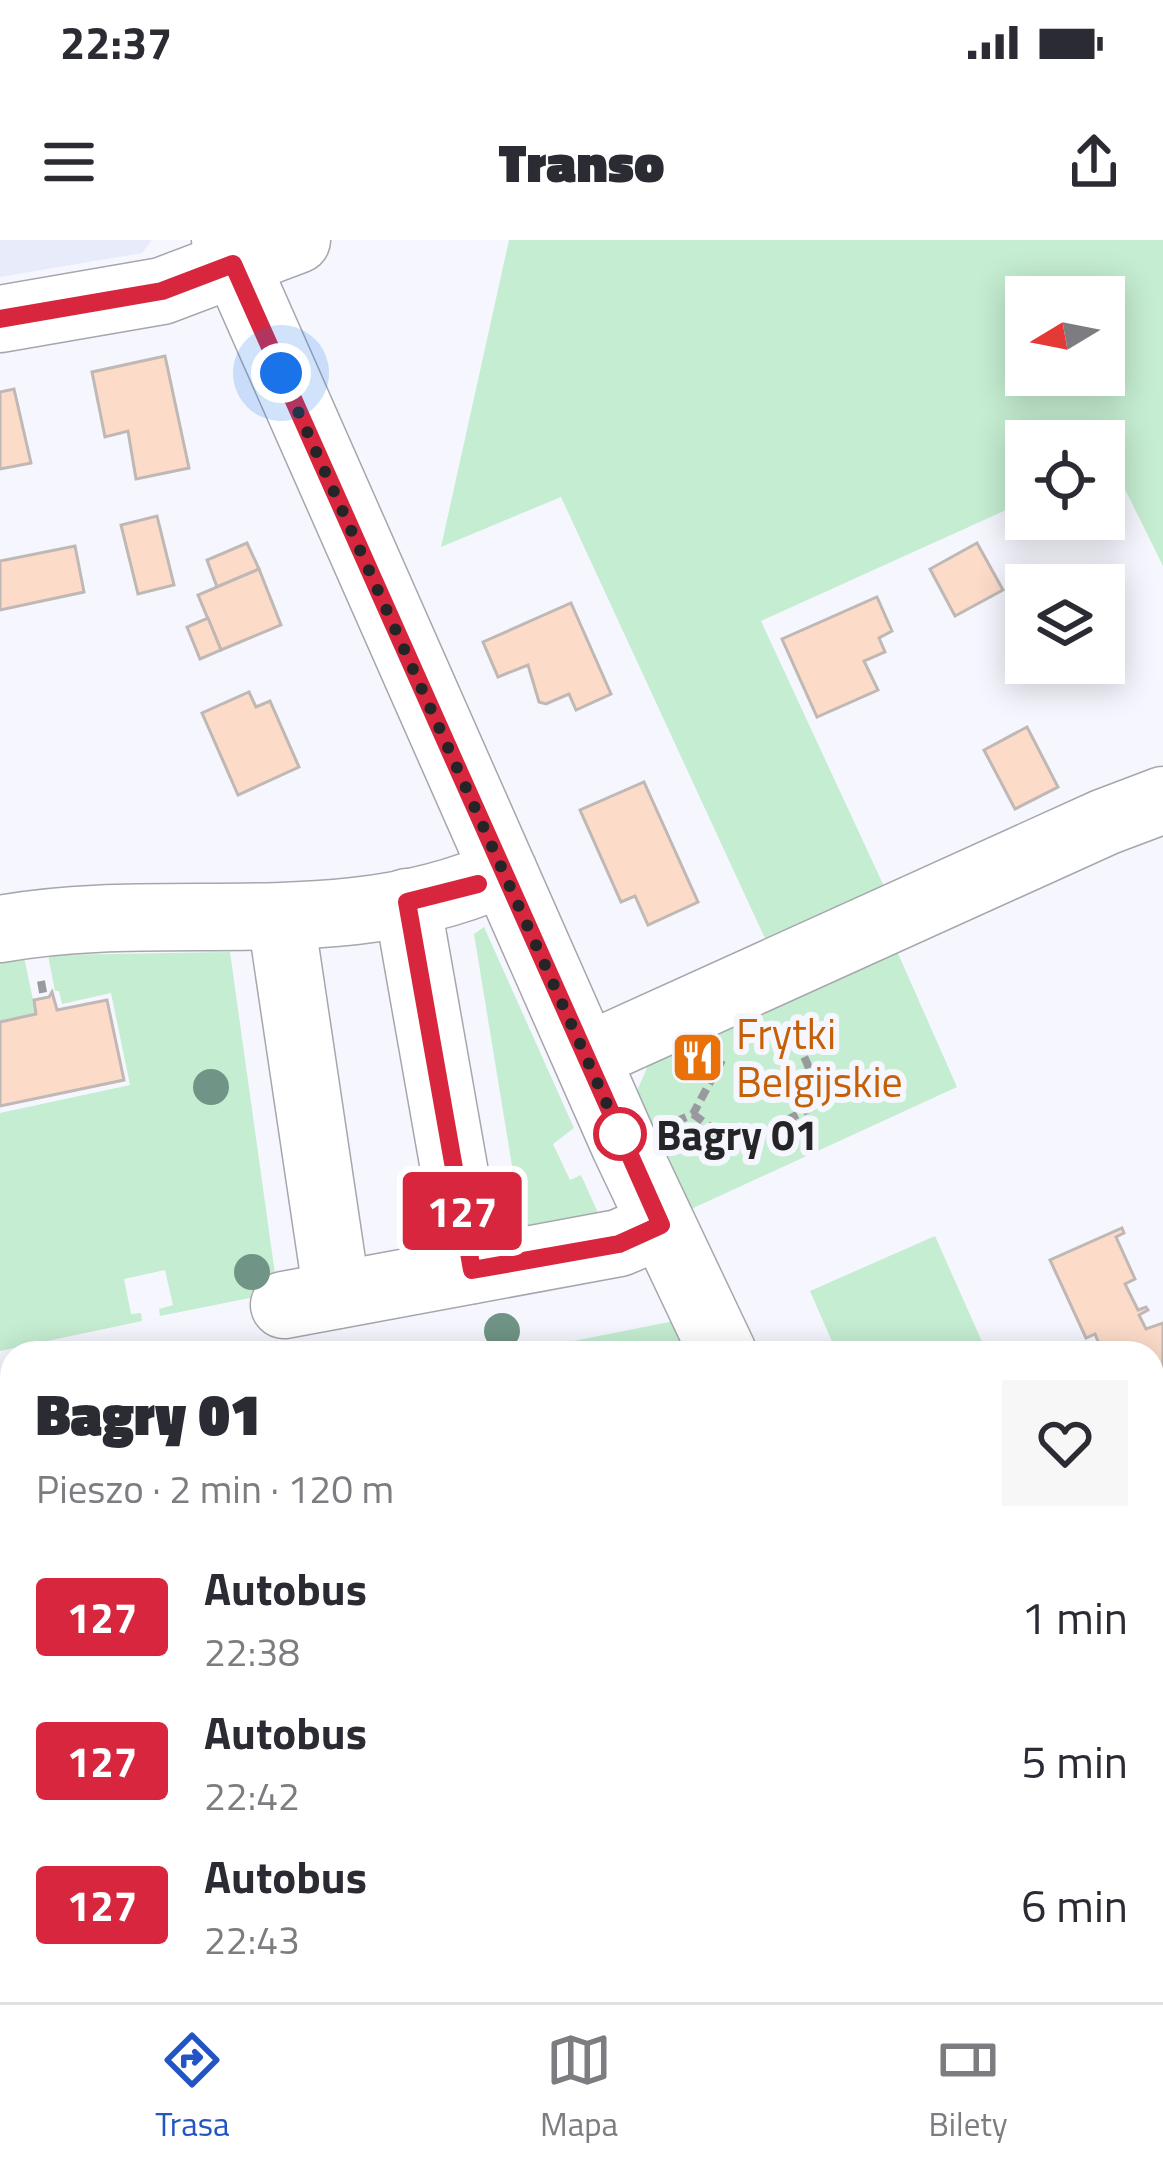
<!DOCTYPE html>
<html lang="pl">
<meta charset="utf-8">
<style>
:root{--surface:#fff;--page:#f7f7f7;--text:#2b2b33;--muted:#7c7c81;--line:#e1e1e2;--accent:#2255c3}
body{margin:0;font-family:"Titillium Web",sans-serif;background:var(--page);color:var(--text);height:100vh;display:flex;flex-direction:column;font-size:45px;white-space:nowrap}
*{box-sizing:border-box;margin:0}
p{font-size:39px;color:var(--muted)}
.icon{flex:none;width:66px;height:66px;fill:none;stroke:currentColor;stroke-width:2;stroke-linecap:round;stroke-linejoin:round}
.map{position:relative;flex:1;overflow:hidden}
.panel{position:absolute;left:0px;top:1101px;width:1164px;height:663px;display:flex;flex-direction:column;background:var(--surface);border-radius:36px 36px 0 0;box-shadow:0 6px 30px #0003}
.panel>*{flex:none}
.badge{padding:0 24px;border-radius:9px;font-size:42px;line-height:78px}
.needle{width:78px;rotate:260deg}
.fabs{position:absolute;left:1005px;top:36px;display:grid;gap:24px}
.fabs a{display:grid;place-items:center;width:120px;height:120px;border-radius:0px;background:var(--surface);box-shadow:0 6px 30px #0003;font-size:60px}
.you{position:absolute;width:60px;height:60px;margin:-30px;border:9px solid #fff;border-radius:50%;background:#1a73e8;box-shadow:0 0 0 18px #1a73e833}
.map>.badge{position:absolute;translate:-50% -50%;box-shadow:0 0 0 6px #fff}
.round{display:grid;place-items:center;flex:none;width:126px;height:126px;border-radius:0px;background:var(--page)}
.headline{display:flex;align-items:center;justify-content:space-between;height:204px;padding:0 36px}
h1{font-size:57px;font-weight:800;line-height:90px}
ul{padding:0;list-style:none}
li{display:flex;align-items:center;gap:36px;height:144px;padding:0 36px}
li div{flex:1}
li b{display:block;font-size:45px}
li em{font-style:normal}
li .badge{min-width:132px;font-weight:700;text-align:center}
.status{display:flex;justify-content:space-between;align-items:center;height:84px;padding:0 60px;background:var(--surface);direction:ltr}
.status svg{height:33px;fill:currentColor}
header{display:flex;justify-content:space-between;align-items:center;height:156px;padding:0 36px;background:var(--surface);font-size:54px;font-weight:800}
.tabs{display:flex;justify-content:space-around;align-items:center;height:168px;border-top:3px solid var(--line);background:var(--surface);font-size:33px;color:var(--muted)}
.tabs a{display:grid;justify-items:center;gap:6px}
.tabs .active{color:var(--accent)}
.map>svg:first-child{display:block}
</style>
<div class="status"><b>22:37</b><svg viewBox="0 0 49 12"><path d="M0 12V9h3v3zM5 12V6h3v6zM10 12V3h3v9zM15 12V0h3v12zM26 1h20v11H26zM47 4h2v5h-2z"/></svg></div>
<header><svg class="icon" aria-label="menu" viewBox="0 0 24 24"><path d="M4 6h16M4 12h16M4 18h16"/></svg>Transo<svg class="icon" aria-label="share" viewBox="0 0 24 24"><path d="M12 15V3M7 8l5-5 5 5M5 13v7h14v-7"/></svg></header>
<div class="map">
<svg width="1163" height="1762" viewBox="0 0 1163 1762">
<rect width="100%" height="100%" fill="#f6f7fe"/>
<polygon fill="#e8ebf9" points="0,0 152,0 142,13 0,37"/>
<g fill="#c5edd1" fill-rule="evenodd">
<path d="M509,0H1163V326L1111,221L1104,224V201H1026V261L761,381L888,655L769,707L561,257L441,307ZM1026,57H1104V135H1026Z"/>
<polygon points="484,687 574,888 553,904 570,940 581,935 604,986 524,999 474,694"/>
<polygon points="896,709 957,847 689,970 636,853 653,814"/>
<polygon points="230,712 276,1041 305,1047 160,1076 159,1069 173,1065 165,1030 124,1039 131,1074 141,1073 142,1081 0,1111 0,873 130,845 111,753 62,764 59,751 55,751 48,715"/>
<polygon points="24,717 36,774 0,782 0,723"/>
<polygon points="935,996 987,1113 837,1113 810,1051"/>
<polygon points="684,1079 700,1113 513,1113"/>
<polygon points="1163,1261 1163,1762 236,1762 239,1752 1152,1752 1152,1266"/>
</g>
<g fill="#f8eec8">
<polygon points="1163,1522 1163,1727 1152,1735 1152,1525"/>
<polygon points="667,1752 927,1752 942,1762 659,1762"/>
</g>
<g fill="#fcdbc9" stroke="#bfb8b5" stroke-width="3">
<polygon points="165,116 189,228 136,239 128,191 105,197 92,132"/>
<polygon points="14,149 31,223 0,229 0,152"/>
<polygon points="157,276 174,345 138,354 121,285"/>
<polygon points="247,303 259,329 217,347 207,320"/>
<polygon points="977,303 1003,350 955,376 930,329"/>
<polygon points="75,306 84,352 0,370 0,321"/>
<polygon points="259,329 281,385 221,410 198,355"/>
<polygon points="877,357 892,391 879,398 885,412 864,421 878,450 817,477 782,399"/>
<polygon points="571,363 611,454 576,470 569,454 546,464 539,462 528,425 498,437 483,402"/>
<polygon points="208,378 221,410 200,419 187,387"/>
<polygon points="249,452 256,467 270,461 299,527 238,555 202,473"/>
<polygon points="1027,487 1058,547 1015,569 984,510"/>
<polygon points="644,542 698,662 648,685 635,656 621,662 580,570"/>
<polygon points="52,752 57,770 107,760 124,840 0,866 0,782 36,774 34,760 49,757"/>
<polygon points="1122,988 1124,993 1116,997 1135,1039 1125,1044 1138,1070 1146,1067 1148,1070 1139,1075 1146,1089 1163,1083 1163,1150 1152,1154 1152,1113 1096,1113 1101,1109 1095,1094 1086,1098 1050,1020"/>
<polygon points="12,1193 12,1276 0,1279 0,1196"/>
<polygon points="44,1752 153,1752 146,1762 37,1762"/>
</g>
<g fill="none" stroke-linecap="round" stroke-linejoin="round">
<defs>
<g id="minor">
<polyline points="225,0 624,904 723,1113"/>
<polyline points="0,79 162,51 297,0"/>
<polyline points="407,662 472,1030"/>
<polyline points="281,679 337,1055"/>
<path d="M0,689C166,659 345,705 504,632"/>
<polyline points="586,817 1105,582 1163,560"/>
<polyline points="284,1065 619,1003 661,985"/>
<polyline points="1152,1231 1163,1226"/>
<polyline points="0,1416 12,1413"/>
</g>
</defs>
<use href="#minor" stroke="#a5a7ad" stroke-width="69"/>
<g stroke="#99999f" stroke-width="8" stroke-dasharray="12 6" stroke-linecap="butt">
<polyline points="41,741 44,758"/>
<path d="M693,874L731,902H742L815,866L819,856C810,835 804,798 779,794"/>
<polyline points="675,882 693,874 722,820"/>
<polyline points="96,1103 98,1113"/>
<polyline points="0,1487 12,1485"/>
<polyline points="1152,1494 1163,1490"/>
<polyline points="1152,1541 1163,1538"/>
<polyline points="0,1547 12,1544"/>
<polyline points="0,1599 12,1647"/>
<polyline points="941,1752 957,1762"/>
<polyline points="1004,1752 1008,1762"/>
<polyline points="16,1756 25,1762"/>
<polyline points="3,1762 12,1748"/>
<polyline points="221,1762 224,1752"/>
<polyline points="426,1762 430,1752"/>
<polyline points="636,1762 645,1752"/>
<polyline points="785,1762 804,1752"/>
</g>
<use href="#minor" stroke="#fff" stroke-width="66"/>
</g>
<g fill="#709486">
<circle cx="211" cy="847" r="18"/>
<circle cx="252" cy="1032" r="18"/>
<circle cx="502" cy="1091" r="18"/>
</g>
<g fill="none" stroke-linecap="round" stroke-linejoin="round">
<defs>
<polyline id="line" points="0,79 162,51 233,24 661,985 619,1004 472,1030 407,662 478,644"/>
</defs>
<use href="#line" stroke="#fff" stroke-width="27"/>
<use href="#line" stroke="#d7263d" stroke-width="18"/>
<polyline stroke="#252528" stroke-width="12" stroke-dasharray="0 21.6" points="281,133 622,898 620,894"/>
</g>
<defs>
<symbol id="restaurant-square" viewBox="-11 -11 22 22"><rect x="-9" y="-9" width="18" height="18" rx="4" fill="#e8710a" stroke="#f6f7fe"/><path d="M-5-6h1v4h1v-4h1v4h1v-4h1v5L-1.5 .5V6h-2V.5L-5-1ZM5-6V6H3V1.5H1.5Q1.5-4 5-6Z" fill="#fff"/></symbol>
</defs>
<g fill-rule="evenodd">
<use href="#restaurant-square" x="668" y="788" width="59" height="59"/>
</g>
<circle fill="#fff" stroke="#d7263d" stroke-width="6" cx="620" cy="894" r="24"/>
<g text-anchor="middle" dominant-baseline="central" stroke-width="12" stroke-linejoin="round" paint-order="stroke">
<g font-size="42" fill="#c56008" stroke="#f6f7fe" text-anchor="start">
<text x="736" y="793">Frytki<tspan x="736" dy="48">Belgijskie</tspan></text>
</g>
<g font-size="42" font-weight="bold" fill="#252528" stroke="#f6f7fe" text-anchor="start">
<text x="656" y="894">Bagry 01</text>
</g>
</g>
</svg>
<div class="fabs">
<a><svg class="needle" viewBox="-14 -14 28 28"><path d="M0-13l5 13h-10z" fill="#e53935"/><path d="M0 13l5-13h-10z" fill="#7c7c81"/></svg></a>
<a><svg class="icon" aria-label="locate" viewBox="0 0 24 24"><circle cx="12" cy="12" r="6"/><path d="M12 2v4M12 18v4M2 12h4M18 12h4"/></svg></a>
<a><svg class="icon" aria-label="layers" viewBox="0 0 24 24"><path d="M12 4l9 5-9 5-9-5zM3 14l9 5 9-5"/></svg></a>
</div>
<div class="you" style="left:281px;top:133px"></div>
<b class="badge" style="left:462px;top:971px;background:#d7263d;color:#fff">127</b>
<section class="panel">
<div class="headline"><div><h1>Bagry 01</h1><p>Pieszo · 2 min · 120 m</p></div><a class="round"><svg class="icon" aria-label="heart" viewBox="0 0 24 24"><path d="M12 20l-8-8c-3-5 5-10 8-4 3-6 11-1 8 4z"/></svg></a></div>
<ul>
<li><span class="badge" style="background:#d7263d;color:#fff">127</span><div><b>Autobus</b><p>22:38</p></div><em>1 min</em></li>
<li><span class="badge" style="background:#d7263d;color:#fff">127</span><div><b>Autobus</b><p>22:42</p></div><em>5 min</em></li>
<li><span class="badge" style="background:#d7263d;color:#fff">127</span><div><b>Autobus</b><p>22:43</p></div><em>6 min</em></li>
</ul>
</section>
</div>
<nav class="tabs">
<a class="active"><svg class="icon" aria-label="directions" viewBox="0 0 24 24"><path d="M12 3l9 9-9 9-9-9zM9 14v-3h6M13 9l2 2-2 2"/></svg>Trasa</a>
<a><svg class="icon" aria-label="map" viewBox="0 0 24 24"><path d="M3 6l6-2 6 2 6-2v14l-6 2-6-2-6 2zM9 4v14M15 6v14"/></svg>Mapa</a>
<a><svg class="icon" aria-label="tickets" viewBox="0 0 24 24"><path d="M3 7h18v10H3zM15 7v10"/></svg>Bilety</a>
</nav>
